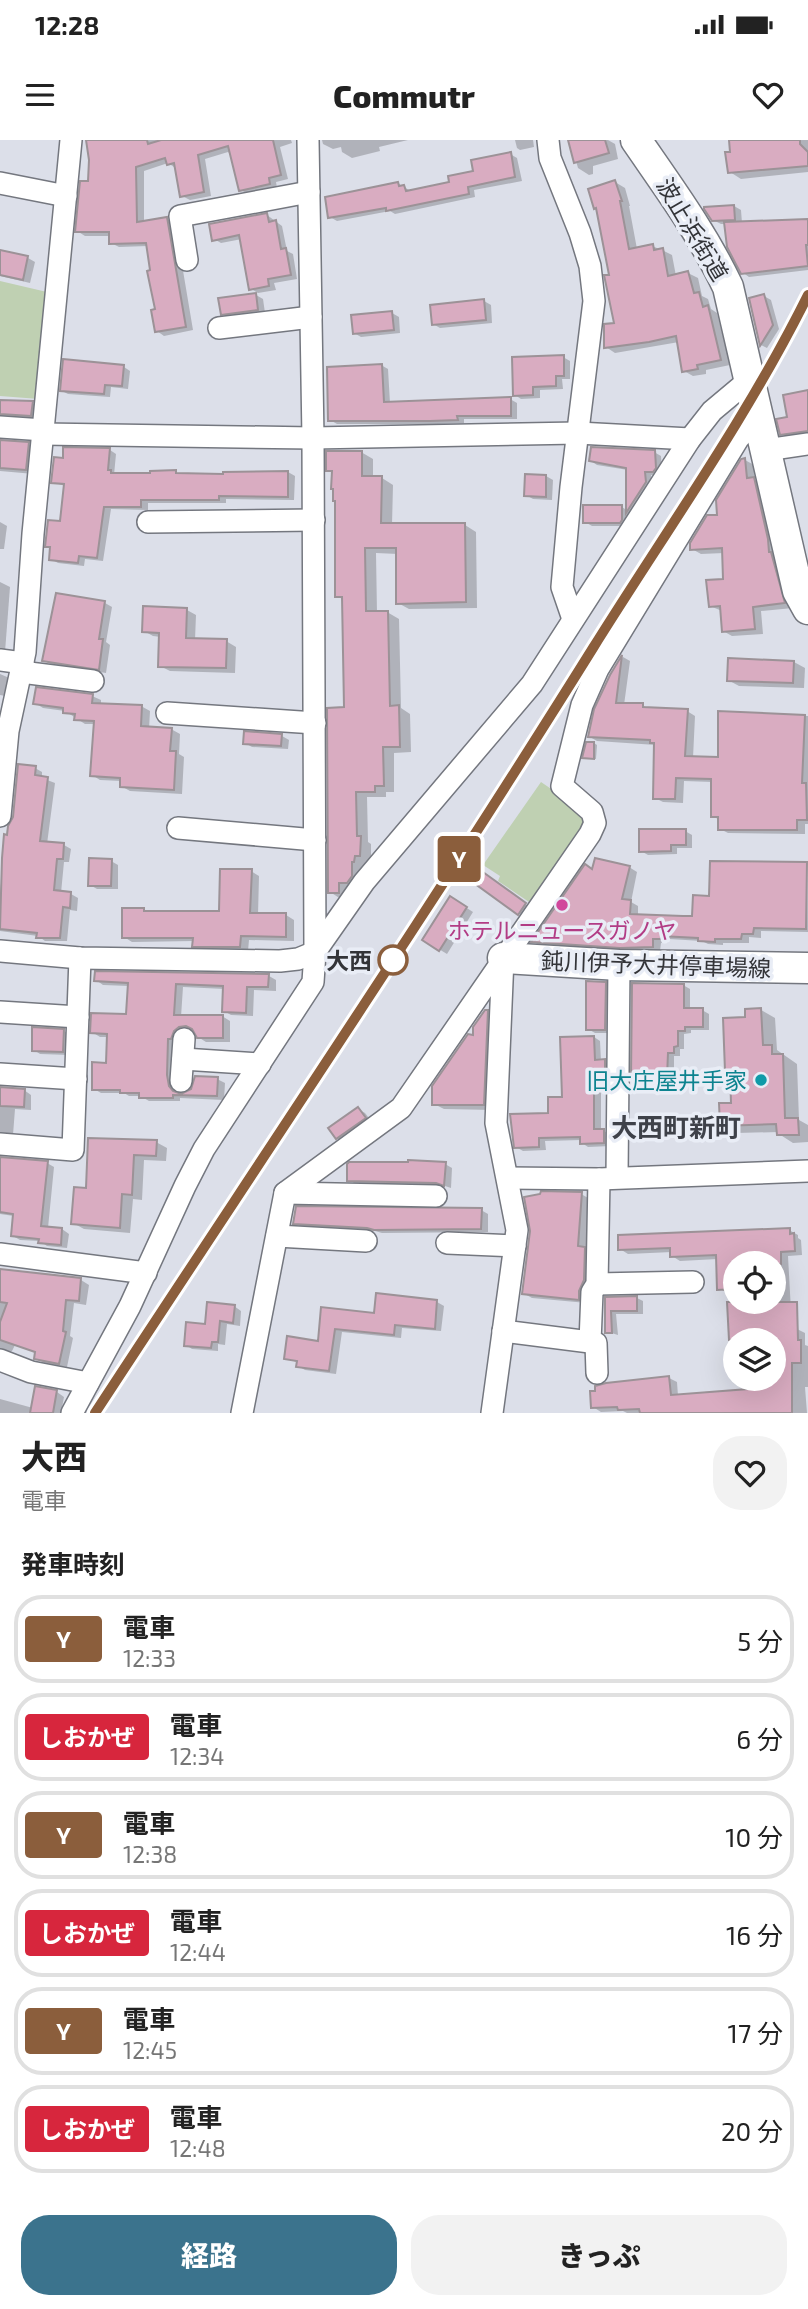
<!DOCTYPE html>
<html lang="ja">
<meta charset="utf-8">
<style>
:root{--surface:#fff;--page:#f2f2f2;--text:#222;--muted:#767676;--line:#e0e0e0;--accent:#3b738d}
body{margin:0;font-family:"Exo 2","Noto Sans JP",sans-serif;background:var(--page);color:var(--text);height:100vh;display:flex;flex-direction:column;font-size:26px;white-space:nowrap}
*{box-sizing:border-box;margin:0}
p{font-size:23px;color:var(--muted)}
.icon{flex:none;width:38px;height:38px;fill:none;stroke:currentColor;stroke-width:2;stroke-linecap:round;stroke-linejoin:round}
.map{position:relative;height:1273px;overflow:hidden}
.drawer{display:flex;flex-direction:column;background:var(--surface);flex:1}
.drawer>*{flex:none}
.badge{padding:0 14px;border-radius:5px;font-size:24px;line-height:46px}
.fabs{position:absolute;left:723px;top:1111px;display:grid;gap:14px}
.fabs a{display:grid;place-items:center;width:63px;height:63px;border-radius:50%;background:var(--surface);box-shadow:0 7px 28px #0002;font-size:35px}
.map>.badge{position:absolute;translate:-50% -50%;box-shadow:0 0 0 4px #fff}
h2{padding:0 21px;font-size:26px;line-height:63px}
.round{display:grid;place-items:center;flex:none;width:74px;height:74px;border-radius:28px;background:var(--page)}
.head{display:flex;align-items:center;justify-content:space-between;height:119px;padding:0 21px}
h1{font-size:33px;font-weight:800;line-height:52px}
.button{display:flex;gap:14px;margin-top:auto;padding:14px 21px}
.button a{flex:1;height:80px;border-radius:28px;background:var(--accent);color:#fff;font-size:28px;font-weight:800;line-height:80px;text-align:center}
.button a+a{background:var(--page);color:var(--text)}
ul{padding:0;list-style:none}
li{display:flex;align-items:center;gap:21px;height:88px;margin:0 14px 10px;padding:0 7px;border:4px solid var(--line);border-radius:28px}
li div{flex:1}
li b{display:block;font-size:26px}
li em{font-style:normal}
li .badge{min-width:77px;font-weight:700;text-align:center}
.status{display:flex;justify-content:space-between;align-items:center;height:49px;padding:0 35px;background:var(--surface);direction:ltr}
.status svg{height:19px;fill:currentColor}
header{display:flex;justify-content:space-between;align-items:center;height:91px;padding:0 21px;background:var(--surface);font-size:32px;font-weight:800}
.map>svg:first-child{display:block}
</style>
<div class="status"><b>12:28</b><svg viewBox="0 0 49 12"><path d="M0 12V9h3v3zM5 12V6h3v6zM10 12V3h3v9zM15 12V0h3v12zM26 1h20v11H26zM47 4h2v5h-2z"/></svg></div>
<header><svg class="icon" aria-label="menu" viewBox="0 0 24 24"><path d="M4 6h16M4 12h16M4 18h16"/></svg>Commutr<svg class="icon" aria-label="heart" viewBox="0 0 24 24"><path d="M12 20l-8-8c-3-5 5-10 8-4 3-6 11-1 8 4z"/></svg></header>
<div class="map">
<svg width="808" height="1273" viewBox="0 0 808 1273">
<rect width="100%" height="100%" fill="#dcdfe9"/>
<g fill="#bfd0b2">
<polygon points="0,141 47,152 39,259 0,256"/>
<polygon points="541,642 585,672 590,679 532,764 498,741 500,736 483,725"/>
</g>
<g fill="#0003" fill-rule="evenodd">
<polygon points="88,0 291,0 292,3 280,7 288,39 276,42 277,48 249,55 241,50 233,16 228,12 205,19 211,56 190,60 182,56 177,29 168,23 144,31 144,82 167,79 175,83 193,190 164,196 157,191 157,171 148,106 119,107 111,103 111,96 85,96 77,91 90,43 91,20"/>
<polygon points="322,0 408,0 379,7 380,11 352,18 342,12 341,7 333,9 323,4"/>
<polygon points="515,0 533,0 534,7 520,10 517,8"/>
<polygon points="570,0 608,0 615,4 618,19 593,26 593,34 589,35 578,28"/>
<polygon points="731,0 808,0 808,32 741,39 730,32 732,14"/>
<polygon points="510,14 517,18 522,41 474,50 475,57 395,74 390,71 337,81 330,77 398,44 411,51 451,43"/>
<polygon points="615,42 625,48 630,66 629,66 637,109 652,106 662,110 672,115 676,136 688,133 698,138 702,156 708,159 711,169 717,173 730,225 706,230 706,234 693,236 684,231 679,202 615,213 606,207 616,185 611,136"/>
<polygon points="734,66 741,70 742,83 808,81 808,130 749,137 742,132 726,84 721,84 713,80"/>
<polygon points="267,75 282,86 287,111 293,114 297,139 274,143 276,150 258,153 251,149 242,99 221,103 214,99"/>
<polygon points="0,112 28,118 35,122 30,143 0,136"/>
<polygon points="256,155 263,159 265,173 229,178 222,174"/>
<polygon points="764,156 771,160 779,189 767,208 761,205 751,160"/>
<polygon points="484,161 491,165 492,183 440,188 433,184"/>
<polygon points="392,173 399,177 400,193 361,197 354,193"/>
<polygon points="563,217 570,221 570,239 562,239 563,249 540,250 540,258 521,259 515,255"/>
<polygon points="381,225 388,229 390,263 510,259 517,263 517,279 464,279 464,283 438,284 337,284 330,280"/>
<polygon points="124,227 130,231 128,249 111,247 110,257 68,254 62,251"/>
<polygon points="808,252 808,297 790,299 782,294"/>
<polygon points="0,261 32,263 41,268 39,280 0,282"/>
<polygon points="0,301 28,304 37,309 34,334 0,331"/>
<polygon points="110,310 116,314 114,335 175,332 180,335 225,336 288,332 295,336 294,360 226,359 226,363 148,363 148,370 111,369 103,421 85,419 84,426 58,423 51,419 52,409 47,406 61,383 65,346 53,342 64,320"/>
<polygon points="361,312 373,319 373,338 382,338 393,345 392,385 465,385 476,392 477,468 409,469 398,463 398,414 376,413 377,473 387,472 399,479 401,568 410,574 411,612 394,613 394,652 386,652 386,657 367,657 368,702 371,704 371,721 366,721 365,727 362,727 363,743 341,759 330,752 346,569 344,460 337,456 337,361 333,333 328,330"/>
<polygon points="654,312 661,316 662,332 660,335 651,335 653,347 634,376 629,373 627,386 592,386 585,382 622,367 628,371 628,330 597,325 591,321"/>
<polygon points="745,320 754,325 755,340 763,345 793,468 761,471 763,494 732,496 723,491 722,471 710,466 725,440 724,413 701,414 692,409 719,376"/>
<polygon points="546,336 553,340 552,360 533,359 526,355"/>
<polygon points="0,382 7,386 4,409 0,409"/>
<polygon points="0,442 10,447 5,512 0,515"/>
<polygon points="57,455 105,463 112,467 106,502 110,505 106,533 51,524 44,521"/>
<polygon points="187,470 196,475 195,500 226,501 236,507 235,533 170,531 160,526 161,497 153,496 144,491"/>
<polygon points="623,517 630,521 624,565 642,565 650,569 687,571 695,576 693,618 720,619 720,573 808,576 808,684 805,684 805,694 728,693 720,689 720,680 712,676 713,642 684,641 683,663 663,662 655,658 656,605 597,601 590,597 611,536"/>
<polygon points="794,522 805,528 804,548 739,546 728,540"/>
<polygon points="0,534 14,540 11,557 0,555"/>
<polygon points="92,556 101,560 101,565 141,566 150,571 149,589 171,589 180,594 179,614 184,617 182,654 130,651 121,646 122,641 100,640 92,635 95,584 85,584 65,571 43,568 35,563"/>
<polygon points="282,596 289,600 288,609 252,607 245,603"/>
<polygon points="594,603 597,605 596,619 587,619 584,618"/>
<polygon points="35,628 42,632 42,638 55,643 47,704 64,705 71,709 69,722 64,722 61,753 71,754 78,758 77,771 70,770 67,801 45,801 38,796 0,791 0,752 7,689 12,685"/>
<polygon points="685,691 692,695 692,708 677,708 677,714 648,715 641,711"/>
<polygon points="111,721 118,725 118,749 97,749 90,745"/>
<polygon points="807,724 808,792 761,791 761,798 749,797 749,803 723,803 723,805 708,804 702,801 669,799 668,803 661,803 660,811 629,811 541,806 534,802 594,730 629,727 637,732 631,762 638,766 638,776 694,778 710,757"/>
<polygon points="476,729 528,766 522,775 470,738"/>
<polygon points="251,731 259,736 258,775 286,775 294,780 294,801 249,800 248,811 202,810 194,806 194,801 132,802 124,797 144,770 148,773 220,773"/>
<polygon points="451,758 473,772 447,814 424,800"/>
<polygon points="269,836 276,840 276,851 254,850 253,876 231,875 224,871 225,849 183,847 181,877 222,876 230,881 230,902 206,902 198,897 194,889 187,890 174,940 176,952 181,956 217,939 225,943 224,960 180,958 180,961 149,961 140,956 129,956 124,953 101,953 94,949 108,924 108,897 100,897 92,892 128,876 129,846 103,845 96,840"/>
<polygon points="605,843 612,847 612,893 595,893 588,889"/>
<polygon points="683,845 690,849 690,870 702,870 709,874 709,890 691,890 691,893 684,894 684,909 680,909 680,916 674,916 674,940 640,940 633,936"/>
<polygon points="761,870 775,878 777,910 797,924 799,980 808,985 808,1002 793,1003 779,994 779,992 736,993 721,985 733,965 732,933 726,930 747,879"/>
<polygon points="487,872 497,877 493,970 444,969 434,964"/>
<polygon points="64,891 71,895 70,915 40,914 34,910"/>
<polygon points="594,897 600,901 601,921 611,925 611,952 601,952 601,990 611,994 611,1006 588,1007 582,1003 581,1000 545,1001 546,1010 523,1011 516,1007 550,975 564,959"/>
<polygon points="0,948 24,950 31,955 31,970 15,969 13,995 0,997"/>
<polygon points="358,969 365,973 372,982 344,1002 337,998"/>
<polygon points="90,999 156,1002 167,1008 166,1021 144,1020 142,1060 133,1059 130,1093 84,1089 73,1083 88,1050"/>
<polygon points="0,1019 47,1023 54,1027 48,1088 62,1089 69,1094 67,1108 47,1106 40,1101 20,1100 13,1096 14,1076 0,1074"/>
<polygon points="445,1024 452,1028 451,1048 445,1046 356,1044 349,1040"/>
<polygon points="581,1054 590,1059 587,1110 593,1114 587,1163 532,1158 523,1153"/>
<polygon points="481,1070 488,1074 488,1092 382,1093 375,1091 302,1087 295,1083"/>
<path d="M789,1090L798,1095V1098L801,1100L802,1115L788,1116L792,1189H797L805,1193V1205L808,1206V1247H805L807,1273H627L623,1271L601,1272L593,1267L669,1238L677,1242L678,1256L750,1250L749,1239H774V1200H756L755,1190L730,1186L729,1153L719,1149L718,1119L680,1121L672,1116V1112L628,1114L620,1109ZM735,1124H774V1162H735Z"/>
<polygon points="0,1129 81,1140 89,1145 86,1165 74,1163 70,1196 73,1198 67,1227 44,1223 36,1218 37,1213 15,1205 12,1211 0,1214"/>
<polygon points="637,1158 643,1161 643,1174 616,1174 618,1195 605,1191 607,1159"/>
<polygon points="437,1162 444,1166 441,1191 402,1188 401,1198 342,1192 336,1234 305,1230 298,1226 299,1223 286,1218 320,1203 323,1169 376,1175"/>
<polygon points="234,1166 241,1171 240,1186 227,1184 225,1205 218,1204 218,1211 192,1209 186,1205 206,1186"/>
<polygon points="57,1252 64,1257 61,1273 0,1273 0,1259 33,1268"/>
</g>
<g fill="#d9acc1" stroke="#9c9297" stroke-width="2">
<polygon points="86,0 147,0 148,4 161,0 273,0 281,35 269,38 270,44 239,51 228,6 198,15 204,52 180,57 174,23 167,25 165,18 136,27 137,82 167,77 186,187 155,192 151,170 155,169 147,131 150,130 146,103 109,104 109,92 75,92 80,41 88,41 89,20"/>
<polygon points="568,0 605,0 609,13 574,23"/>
<polygon points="729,0 800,0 800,4 808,12 808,26 728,33 725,12 730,12"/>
<polygon points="511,12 515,37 468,47 469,54 386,71 386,68 328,78 325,57 398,42 399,46 404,45 406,51 449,42 448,36 473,31 471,20"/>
<polygon points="615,40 622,61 620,61 629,109 653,104 654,110 663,108 668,136 688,131 694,153 699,152 703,167 708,165 721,220 697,225 698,229 682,232 676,196 649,202 604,208 604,184 614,183 604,135 609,135 596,68 594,69 588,49"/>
<polygon points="734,65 735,80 712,81 704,69 704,67"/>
<polygon points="267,73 269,82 276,80 281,109 286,108 291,135 268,139 269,146 249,150 239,95 212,101 209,84"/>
<polygon points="808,79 808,105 806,105 808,126 741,134 727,107 724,82"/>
<polygon points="0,110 28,116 23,140 0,135"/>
<polygon points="256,153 258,170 221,175 218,158"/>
<polygon points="764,154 773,185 760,206 749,158"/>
<polygon points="484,159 486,180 432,185 430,165"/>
<polygon points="392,171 394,190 353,194 351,175"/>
<polygon points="564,215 564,236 556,236 556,246 533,247 533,255 513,256 512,217"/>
<polygon points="63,219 124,225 122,246 105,245 104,254 60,251"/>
<polygon points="382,224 384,262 511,257 511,276 457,276 458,280 430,281 328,281 327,227"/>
<polygon points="808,250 808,291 780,295 776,279 787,277 783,255"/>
<polygon points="0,260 33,261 31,276 0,274"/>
<polygon points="0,300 29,302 26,330 0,328"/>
<polygon points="63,307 110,308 108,330 111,330 111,333 150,333 150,331 176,330 176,333 223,334 223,332 288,331 288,357 219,356 219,360 141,360 141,367 104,367 97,418 79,416 78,423 49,420 50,407 45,407 48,380 60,381 64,344 51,343 54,317 63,318"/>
<polygon points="591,307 655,310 656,328 653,332 645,332 646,342 626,373 626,328 589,321"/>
<polygon points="326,311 362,311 362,336 382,336 381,383 465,383 466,462 396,464 396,408 365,408 366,471 388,471 390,566 399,565 400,607 383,607 384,646 375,646 375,652 356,652 357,696 361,696 360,716 355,716 354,722 352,722 352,736 347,743 339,743 339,753 328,753 327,568 344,567 342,457 335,457 335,361 333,361 333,349 331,349 332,331 326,331"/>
<polygon points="745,318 747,338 754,337 768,399 769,412 771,412 785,463 753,467 755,489 722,492 720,466 709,467 706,440 723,439 722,408 690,410 690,403 707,375 717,375 716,360 741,319"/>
<polygon points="525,334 546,335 546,357 524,356"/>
<polygon points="583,365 622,365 622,380 620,383 583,383"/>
<polygon points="56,453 105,461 99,499 103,499 99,530 42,521"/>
<polygon points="143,466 187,468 186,498 227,499 226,528 158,527 159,493 142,492"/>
<polygon points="622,515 616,563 643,563 643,567 688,569 685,616 718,617 718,571 805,575 802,643 806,643 807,680 797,680 797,690 718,690 718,677 711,677 711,639 676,638 675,659 653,659 654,603 650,603 650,600 588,597 594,569 610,535"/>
<polygon points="728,518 794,521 793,543 727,541"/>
<polygon points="36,547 93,554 92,563 142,565 141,586 172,588 170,611 176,611 174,650 120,647 120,638 90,636 94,581 74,580 75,574 63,573 63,568 33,564"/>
<polygon points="244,591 282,594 281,606 243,604"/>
<polygon points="586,602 594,602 594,619 582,618"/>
<polygon points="18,624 36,626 35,635 48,637 40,701 64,703 63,719 57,719 54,750 71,752 70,768 63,767 60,798 36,798 37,793 0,789 2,718 4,694 7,695 8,686 13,677"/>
<polygon points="639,689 686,689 686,705 671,705 671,711 639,712"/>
<polygon points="89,718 112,719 111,746 88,746"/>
<polygon points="595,718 630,726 622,759 631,760 630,774 683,776 692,776 693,755 709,756 710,721 807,722 806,789 754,788 753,794 742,794 741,799 715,799 715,802 698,801 698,798 661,796 661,799 653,799 653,807 620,808 531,802 585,724 592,729"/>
<polygon points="476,727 526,763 518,775 467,738"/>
<polygon points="220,729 252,729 250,773 286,773 286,797 241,796 240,807 192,807 193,798 122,798 122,768 144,768 144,771 219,771"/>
<polygon points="450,756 467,767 439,811 422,800"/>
<polygon points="95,831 269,834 268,847 247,847 246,873 222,872 223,846 176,844 174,875 223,875 223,898 197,898 192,889 186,886 179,887 174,891 171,899 168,899 167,935 169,946 173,951 181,954 191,949 195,936 218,937 217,956 173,955 173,958 139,958 139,953 120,953 120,950 92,950 92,922 106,923 107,894 90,893 91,873 126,874 128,843 94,841"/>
<polygon points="586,841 606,842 605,890 586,890"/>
<polygon points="632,843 684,844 684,868 703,868 703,887 685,887 685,891 678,891 678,906 674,907 674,913 668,913 667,937 631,937"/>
<polygon points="761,868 763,905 772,905 772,914 783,914 785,978 798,978 799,995 777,995 776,984 720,986 719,963 731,963 730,931 725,931 723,878 745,877 745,869"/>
<polygon points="485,870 488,870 484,965 432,965 432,946 468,894 473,895 473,887"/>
<polygon points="32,887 64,889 63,912 32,911"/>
<polygon points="594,896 595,920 605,919 605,949 594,949 594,989 604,989 604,1003 580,1004 580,997 539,998 539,1007 514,1008 510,974 548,973 548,957 562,957 560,897"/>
<polygon points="0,947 25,949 24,967 0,966"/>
<polygon points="358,967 366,978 336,999 328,988"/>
<polygon points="88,998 157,1000 156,1016 134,1015 132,1055 122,1054 120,1088 71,1084 74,1047 86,1048"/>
<polygon points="0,1017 48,1021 41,1086 62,1088 61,1105 38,1103 39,1099 11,1096 13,1074 0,1072"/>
<polygon points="408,1020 446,1022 444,1046 436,1043 347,1041 347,1024 349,1022 408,1022"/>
<polygon points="541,1051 582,1052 578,1106 585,1107 584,1140 579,1151 579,1160 522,1154 530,1091 524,1057 540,1054"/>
<polygon points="296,1066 482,1068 481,1089 374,1090 367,1088 293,1084"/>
<polygon points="790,1088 790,1094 794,1093 795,1111 781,1112 781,1124 735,1124 735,1149 717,1150 716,1115 670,1117 670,1108 618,1110 618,1095"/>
<polygon points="0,1129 81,1138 79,1161 66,1160 63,1191 66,1192 59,1224 34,1219 35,1212 0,1200 0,1182 7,1163 0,1162"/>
<polygon points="376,1153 437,1160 435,1189 395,1185 394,1195 335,1189 329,1231 296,1227 297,1221 284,1219 287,1196 318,1201 321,1167 374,1173"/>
<polygon points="637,1156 637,1171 611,1171 612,1193 605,1193 605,1157"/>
<polygon points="207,1162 235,1165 233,1183 220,1181 218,1202 212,1202 211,1208 184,1206 186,1182 205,1184"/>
<polygon points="727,1162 797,1162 798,1200 801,1200 801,1223 792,1223 792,1273 640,1273 639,1269 618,1270 617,1267 591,1268 590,1251 595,1251 595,1246 606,1243 669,1236 671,1255 748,1249 748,1239 774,1239 774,1200 729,1200"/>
<polygon points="35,1246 57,1250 53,1273 30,1273"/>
</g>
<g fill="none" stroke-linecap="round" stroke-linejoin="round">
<defs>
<g id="street">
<polyline points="548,0 550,18 580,93 590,126 594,161 571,347 562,447 573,479"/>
<polyline points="0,43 66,56"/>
<polyline points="187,120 180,76 309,52"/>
<polyline points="219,188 311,177"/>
<polyline points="0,287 44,290"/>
<polyline points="43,294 313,298 578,293 690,299"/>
<polyline points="766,310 808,304"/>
<polyline points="148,382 314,380"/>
<polyline points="0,520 23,523"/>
<polyline points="21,532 93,541"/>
<polyline points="167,573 315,583"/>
<polyline points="0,676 8,591 25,512 33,394 71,0"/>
<polyline points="178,688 315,700"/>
<polyline points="0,811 80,818 280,821 298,819 315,812 364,742 532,544 690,299 712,271 749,240"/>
<polyline points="0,872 78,877"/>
<polyline points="183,919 260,924"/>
<polyline points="0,934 76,939"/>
<polyline points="181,941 184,899"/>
<polyline points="0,1004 73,1010 80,818"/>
<polyline points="617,1037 619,825"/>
<polyline points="508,1038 599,1039 808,1031"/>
<polyline points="285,1053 436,1056"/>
<polyline points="277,1096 366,1101"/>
<polyline points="447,1103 515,1106"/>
<polyline points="0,1114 146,1133"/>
<polyline points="597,1144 693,1142"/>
<polyline points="503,1191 590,1202"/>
<polyline points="0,1220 31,1232 88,1243"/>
<polyline points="597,1233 596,1203 590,1202 592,1152 597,1144 599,1039"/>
<polyline points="72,1273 130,1166 185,1046 204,1009 313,842 315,812 313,298 308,0"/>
<polyline points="242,1273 285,1053 401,968 590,694 595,683 592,672 562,646 582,565 598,529 738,299 759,276"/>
<polyline points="492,1273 517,1090 496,983 503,818"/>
</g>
<g id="secondary">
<path d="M636,0C669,48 703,94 728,147L798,451L808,469"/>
<polyline points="503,818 619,825 808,828"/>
</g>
</defs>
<use href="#street" stroke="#74777f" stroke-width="24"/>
<use href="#secondary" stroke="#74777f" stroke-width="33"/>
<use href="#street" stroke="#fff" stroke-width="21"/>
<use href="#secondary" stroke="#fff" stroke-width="30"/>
<path stroke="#777980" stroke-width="5" stroke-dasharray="14 7" stroke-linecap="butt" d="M95,1273C263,1016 434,762 597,502C669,387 747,276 808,155"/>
</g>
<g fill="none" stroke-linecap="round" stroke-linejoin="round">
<defs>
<path id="line" d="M95,1273C262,1018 432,766 593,508C666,391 747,278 808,155"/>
</defs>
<use href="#line" stroke="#fff" stroke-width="16"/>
<use href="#line" stroke="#8b5e3c" stroke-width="10"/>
</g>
<circle fill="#d1479c" stroke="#e9edf6" stroke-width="2.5" cx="562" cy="765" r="7"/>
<circle fill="#fff" stroke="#8b5e3c" stroke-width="3.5" cx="393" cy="820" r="14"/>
<circle fill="#0f9aa8" stroke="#e9edf6" stroke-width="2.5" cx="761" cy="940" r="7"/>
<g text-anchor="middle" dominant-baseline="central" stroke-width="7" stroke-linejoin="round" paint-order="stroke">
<g font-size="23" fill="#333438" stroke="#e9edf6">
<text transform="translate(693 89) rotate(59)">波止浜街道</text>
<text transform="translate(656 824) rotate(2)">鈍川伊予大井停車場線</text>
</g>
<g font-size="23" fill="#b23c85" stroke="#e9edf6">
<text x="562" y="790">ホテルニュースガノヤ</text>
</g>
<g font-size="23" font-weight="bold" fill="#333438" stroke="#e9edf6" text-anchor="end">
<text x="372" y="820">大西</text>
</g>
<g font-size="23" fill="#0d838f" stroke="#e9edf6" text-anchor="end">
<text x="747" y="940">旧大庄屋井手家</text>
</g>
<g font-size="26" font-weight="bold" fill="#3e4149" stroke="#e9edf6">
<text x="676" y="986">大西町新町</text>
</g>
</g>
</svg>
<div class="fabs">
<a><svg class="icon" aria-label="locate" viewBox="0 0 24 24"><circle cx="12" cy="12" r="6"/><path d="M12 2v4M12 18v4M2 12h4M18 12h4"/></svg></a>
<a><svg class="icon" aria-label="layers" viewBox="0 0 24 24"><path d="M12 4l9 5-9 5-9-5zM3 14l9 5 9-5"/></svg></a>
</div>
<b class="badge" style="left:459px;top:719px;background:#8b5e3c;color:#fff">Y</b>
</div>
<section class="drawer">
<div class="head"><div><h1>大西</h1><p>電車</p></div><a class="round"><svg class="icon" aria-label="heart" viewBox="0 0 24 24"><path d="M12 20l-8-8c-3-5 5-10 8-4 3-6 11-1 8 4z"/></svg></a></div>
<h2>発車時刻</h2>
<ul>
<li><span class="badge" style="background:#8b5e3c;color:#fff">Y</span><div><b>電車</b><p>12:33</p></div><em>5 分</em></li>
<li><span class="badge" style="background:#d7263d;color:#fff">しおかぜ</span><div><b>電車</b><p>12:34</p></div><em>6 分</em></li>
<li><span class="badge" style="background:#8b5e3c;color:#fff">Y</span><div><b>電車</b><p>12:38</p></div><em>10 分</em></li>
<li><span class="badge" style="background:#d7263d;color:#fff">しおかぜ</span><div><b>電車</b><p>12:44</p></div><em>16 分</em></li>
<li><span class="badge" style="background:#8b5e3c;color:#fff">Y</span><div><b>電車</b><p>12:45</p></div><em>17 分</em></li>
<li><span class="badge" style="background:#d7263d;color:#fff">しおかぜ</span><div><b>電車</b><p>12:48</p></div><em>20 分</em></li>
</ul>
<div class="button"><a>経路</a><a>きっぷ</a></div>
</section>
